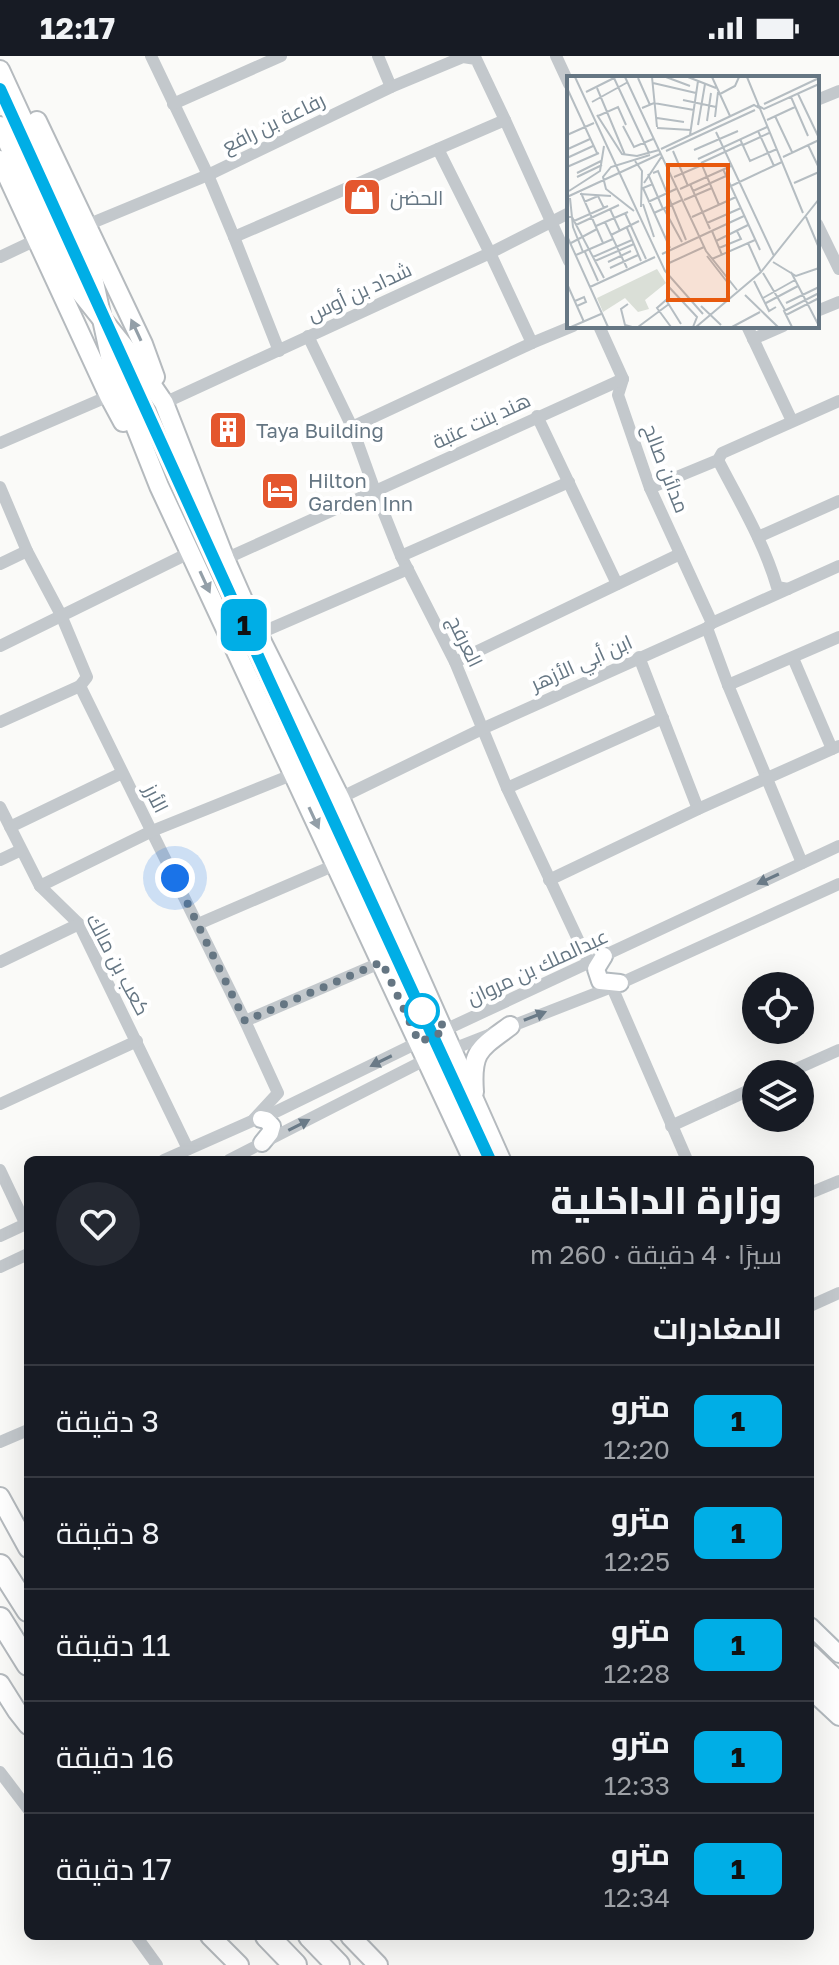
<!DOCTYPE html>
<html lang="ar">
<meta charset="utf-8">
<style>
:root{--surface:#171b24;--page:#242831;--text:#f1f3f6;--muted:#9ea1a6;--line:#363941}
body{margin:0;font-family:"Golos Text",Cairo,sans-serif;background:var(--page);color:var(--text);direction:rtl;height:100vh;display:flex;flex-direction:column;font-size:30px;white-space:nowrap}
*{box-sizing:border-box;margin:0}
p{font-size:26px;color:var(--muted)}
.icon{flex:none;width:44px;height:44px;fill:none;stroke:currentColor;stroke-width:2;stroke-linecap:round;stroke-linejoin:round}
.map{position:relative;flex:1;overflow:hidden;direction:ltr}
.side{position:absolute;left:24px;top:1100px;width:790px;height:784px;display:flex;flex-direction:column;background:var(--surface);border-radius:12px;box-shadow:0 8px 32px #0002;direction:rtl}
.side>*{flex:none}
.badge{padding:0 16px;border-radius:12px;font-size:28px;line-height:52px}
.fabs{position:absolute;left:742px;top:916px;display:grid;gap:16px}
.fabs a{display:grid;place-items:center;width:72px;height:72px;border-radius:50%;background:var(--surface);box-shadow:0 8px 32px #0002;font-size:40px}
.you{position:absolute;width:40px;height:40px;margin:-20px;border:6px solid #fff;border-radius:50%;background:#1a73e8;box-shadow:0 0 0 12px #1a73e833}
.map>.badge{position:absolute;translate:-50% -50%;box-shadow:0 0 0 4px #fff}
h2{padding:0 32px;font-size:30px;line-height:72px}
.round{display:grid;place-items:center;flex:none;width:84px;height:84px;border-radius:42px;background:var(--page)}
.summary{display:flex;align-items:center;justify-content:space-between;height:136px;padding:0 32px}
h1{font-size:38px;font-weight:800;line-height:60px}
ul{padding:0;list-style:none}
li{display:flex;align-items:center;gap:24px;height:112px;padding:0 32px;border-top:2px solid var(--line)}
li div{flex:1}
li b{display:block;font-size:30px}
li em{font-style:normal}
li .badge{min-width:88px;font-weight:700;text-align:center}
.status{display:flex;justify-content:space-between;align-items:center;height:56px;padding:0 40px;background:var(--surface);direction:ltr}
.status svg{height:22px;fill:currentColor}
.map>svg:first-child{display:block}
</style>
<div class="status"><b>12:17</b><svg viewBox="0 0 49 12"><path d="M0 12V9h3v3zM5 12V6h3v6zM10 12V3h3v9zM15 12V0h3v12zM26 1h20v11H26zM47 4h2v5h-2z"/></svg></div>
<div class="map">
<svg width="839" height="1909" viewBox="0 0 839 1909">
<rect width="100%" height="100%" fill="#fafaf8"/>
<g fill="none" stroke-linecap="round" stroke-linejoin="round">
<defs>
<g id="secondary">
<polyline points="604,900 596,913 600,925 620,927"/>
<polyline points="261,1063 266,1064 272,1070 270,1077 262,1087"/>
<polyline points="810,1570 839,1598"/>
<polyline points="810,1634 839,1661"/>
</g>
<g id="primary">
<polyline points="0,14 91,212 113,314 159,430 473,1104"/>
<polyline points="37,65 143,288 155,321"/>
<polyline points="0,70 73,227 134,303 164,347 225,503 258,578 340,742 501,1104"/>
<polyline points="0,104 109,340 123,366"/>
<path d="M474,1036C471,995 479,993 510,970"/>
<polyline points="0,1441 28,1492"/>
<polyline points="810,1598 839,1626"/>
<polyline points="815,1620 839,1643"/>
<polyline points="0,1628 17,1655 28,1669"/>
<polyline points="210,1880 239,1909"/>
<polyline points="350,1880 378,1909"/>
</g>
<g id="highway">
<polyline points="0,1510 28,1554"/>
<polyline points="0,1563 28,1608"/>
<polyline points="267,1880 295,1909"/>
<polyline points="310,1880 338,1909"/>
</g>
</defs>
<use href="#secondary" stroke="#b3babf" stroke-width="20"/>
<use href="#primary" stroke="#b5babe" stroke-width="22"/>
<use href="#highway" stroke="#b4b9bd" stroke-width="26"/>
<g stroke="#c3c8cc" stroke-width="12">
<polyline points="151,0 208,119 234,181 279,295"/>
<polyline points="378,0 391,31"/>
<polyline points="556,0 569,28"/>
<polyline points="817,44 839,35"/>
<polyline points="173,48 281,0"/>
<polyline points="438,93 490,197 532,287"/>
<polyline points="817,168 839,213"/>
<polyline points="87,169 208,119 391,31 463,1 476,3 505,64 569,205"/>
<polyline points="234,181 505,64"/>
<polyline points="0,201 36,184"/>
<polyline points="817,255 839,246"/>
<polyline points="599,270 623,323 618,339 650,432 712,567"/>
<polyline points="747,270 792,365"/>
<polyline points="308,280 352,371 375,435 401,500 455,606 507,732 589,907"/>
<polyline points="753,283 783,270"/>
<polyline points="164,347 490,197 569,157"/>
<polyline points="537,360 617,528"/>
<polyline points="352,371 532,287 573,270"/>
<polyline points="0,387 109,340"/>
<path d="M718,404C739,445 764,486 777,531L788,533"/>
<polyline points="0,431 27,495 61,559 87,621 80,630 245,965 278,1037 254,1063"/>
<polyline points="650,432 718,404 722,397 839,345"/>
<polyline points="758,481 839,445"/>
<polyline points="401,500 569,426"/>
<polyline points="225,503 623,323"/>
<polyline points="0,508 27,495"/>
<polyline points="707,572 728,629 802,807"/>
<polyline points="258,578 408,513"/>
<polyline points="0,590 191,496"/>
<polyline points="639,601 698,753"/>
<polyline points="793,602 832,693"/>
<polyline points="455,606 680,498"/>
<polyline points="728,629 839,581"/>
<polyline points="0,666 80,630"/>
<polyline points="507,732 663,662"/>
<polyline points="340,742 484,672 707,572 712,567 839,510"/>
<polyline points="0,751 40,830 79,868 188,1093"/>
<polyline points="10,771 122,717"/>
<polyline points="0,804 21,794"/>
<polyline points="549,824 698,753 839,690"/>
<polyline points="40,830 152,775 294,718"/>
<polyline points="198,868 335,809"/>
<polyline points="0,906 79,868"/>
<polyline points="612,931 687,1104"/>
<polyline points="245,965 382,906"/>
<polyline points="785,1018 839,994"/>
<polyline points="0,1048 137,985"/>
<polyline points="671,1070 756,1031"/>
<polyline points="164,1104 252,1065 261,1063 419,986 839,790"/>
<polyline points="229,1104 427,1003 612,931 839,828"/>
<polyline points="0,1114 26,1169"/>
<polyline points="810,1137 839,1125"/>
<polyline points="0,1180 28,1167"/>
<polyline points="0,1211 28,1198"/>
<polyline points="810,1250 839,1237"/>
<polyline points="0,1386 28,1374"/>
<polyline points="0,1716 28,1753"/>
<polyline points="136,1880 157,1909"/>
</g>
<use href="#secondary" stroke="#fff" stroke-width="16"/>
<use href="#primary" stroke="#fff" stroke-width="18"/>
<use href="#highway" stroke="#fff" stroke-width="22"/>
</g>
<defs><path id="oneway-solid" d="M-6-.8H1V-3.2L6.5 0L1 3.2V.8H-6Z" transform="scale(2)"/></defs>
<g fill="#939fa8">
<use href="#oneway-solid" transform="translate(136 274) rotate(-115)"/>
<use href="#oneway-solid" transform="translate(205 526) rotate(65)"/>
<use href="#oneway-solid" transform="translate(314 762) rotate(65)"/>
</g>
<g fill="#6a7a87">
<use href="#oneway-solid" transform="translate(768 823) rotate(155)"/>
<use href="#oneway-solid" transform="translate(535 960) rotate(-21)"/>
<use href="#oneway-solid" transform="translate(381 1005) rotate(154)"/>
<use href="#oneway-solid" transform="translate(299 1069) rotate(-27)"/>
</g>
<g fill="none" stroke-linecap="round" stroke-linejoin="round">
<defs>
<polyline id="line" points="0,33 269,624 490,1104"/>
</defs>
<use href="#line" stroke="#fff" stroke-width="18"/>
<use href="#line" stroke="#00aee6" stroke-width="12"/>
<polyline stroke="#657683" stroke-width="8" stroke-dasharray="0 14.4" points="175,822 245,965 382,906 419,986 445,975 439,962 422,955"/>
</g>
<defs>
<symbol id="shop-square" viewBox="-11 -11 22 22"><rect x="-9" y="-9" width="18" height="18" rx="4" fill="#e4572e" stroke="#fff"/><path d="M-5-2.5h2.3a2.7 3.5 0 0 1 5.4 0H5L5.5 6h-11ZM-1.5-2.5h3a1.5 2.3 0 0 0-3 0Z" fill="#fff"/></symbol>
<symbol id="building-square" viewBox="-11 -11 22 22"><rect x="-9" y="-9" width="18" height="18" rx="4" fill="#e4572e" stroke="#fff"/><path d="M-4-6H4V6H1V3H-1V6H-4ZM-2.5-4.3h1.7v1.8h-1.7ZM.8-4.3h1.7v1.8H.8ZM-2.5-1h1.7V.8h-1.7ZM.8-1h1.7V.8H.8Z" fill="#fff"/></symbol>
<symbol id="hotel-square" viewBox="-11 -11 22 22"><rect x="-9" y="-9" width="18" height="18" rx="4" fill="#e4572e" stroke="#fff"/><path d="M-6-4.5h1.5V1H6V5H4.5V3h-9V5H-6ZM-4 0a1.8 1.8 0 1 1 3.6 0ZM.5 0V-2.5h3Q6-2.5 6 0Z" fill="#fff"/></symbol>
</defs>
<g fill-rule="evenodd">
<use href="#shop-square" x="340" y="119" width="44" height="44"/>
<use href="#building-square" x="206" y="352" width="44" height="44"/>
<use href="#hotel-square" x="258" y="413" width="44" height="44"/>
</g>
<circle fill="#fff" stroke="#00aee6" stroke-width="4" cx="422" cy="955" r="16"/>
<g text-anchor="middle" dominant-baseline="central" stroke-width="8" stroke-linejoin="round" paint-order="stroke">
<g font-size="20" fill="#657683" stroke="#fff">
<text transform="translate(273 66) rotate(-26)">رفاعة بن رافع</text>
<text transform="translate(359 235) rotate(-25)">شداد بن أوس</text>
<text transform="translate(481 364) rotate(-25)">هند بنت عتبة</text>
<text transform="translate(667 412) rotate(69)">مدائن صالح</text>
<text transform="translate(466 585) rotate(64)">العرفج</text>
<text transform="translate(581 606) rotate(-24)">ابن أبي الأزهر</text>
<text transform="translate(157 742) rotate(63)">الأرز</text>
<text transform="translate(119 908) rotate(62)">كعب بن مالك</text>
<text transform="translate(537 910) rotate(-25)">عبدالملك بن مروان</text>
</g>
<g font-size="20" fill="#657683" stroke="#fff" text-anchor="start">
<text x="390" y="141">الحضن</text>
<text x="256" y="374">Taya Building</text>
<text x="308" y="424">Hilton<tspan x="308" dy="23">Garden Inn</tspan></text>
</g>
</g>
<g transform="translate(567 20)">
<rect width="252" height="252" fill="#fafaf8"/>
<path d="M90,193L99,207L78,224L82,233L71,236L58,222L36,236L30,222Z" fill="#dadfd7"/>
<path fill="none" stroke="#b5bdc2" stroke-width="2" d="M8,1L98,195L136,238M58,1L139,175L170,214M85,1L90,51M99,1L123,10M121,1L149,12M145,1L163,40M180,1L236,137M47,2L82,77M71,2L83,29M86,7L129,17M0,12L30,77M30,12L58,79M19,16L49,1M153,18L168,10L172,1M231,18L252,62M224,21L241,60M116,24L149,31M25,26L61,6M197,28L252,2M190,29L197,33L252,8M75,32L87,27L127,34M30,39L55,78L70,80L92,74M31,40L51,31L59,49M208,40L225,76M148,41L151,16M90,42L117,46M200,44L228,31M140,45L144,17M131,49L138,8M56,50L67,71L86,63M90,52L124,54M191,55L207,90M149,56L207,180M0,59L27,47M123,59L131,5M173,63L183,85L210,73M176,69L202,57M241,69L252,92M1,73L23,63M94,73L187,29L192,32M127,74L171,55M99,75L188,34M106,75L121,110M216,81L252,64M0,82L26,70M131,83L200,51M68,85L75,95L74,131M134,87L175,68M0,91L32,77M156,93L193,174M10,97L34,85M86,97L91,95L119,164M81,98L96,133M10,101L35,89M107,101L135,89L152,129M77,107L95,80M227,107L252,96M86,108L76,112L103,172M123,108L143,153M164,110L215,86M113,113L164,90M2,115L33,95L37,70M126,115L159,100M14,117L36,167M13,118L44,120M0,121L93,78M3,122L6,151L16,176M117,124L145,112M17,126L31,120L37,132M81,126L109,113M76,128L87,161M43,133L53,155M97,133L115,166M67,135L39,113L36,101L44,91L83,79M58,137L79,183M87,137L115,124M0,141H5L37,202M125,141L169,121M239,141L252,172M7,145L41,130M38,146L60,192M140,147L174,132M9,149L52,129M29,150L61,136M60,152L74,185M145,155L155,179M44,159L72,145M0,160L41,251M149,165L181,149M4,167L30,153M181,167L194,196M152,172L174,163L170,155M18,176L31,205M95,178L177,140M9,179L46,163M140,180L161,207M26,181L65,164M145,183L188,164M28,185L67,168M41,186L64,175M206,186L229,200L252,192M100,188L137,171M43,192L71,179M224,196L252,250M196,197L218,234M187,205L202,235L209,231M1,210L17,246M101,210L130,241L126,251M23,211L88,181M178,219L211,251M196,222L228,204M8,225L17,221L19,226L10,230M199,227L231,210M219,227L252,211M61,228L54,233L58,249L65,251M134,230L154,249M219,239L252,222M4,251L34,238M71,251L102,228M104,251L90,232L99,224L114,248M129,251L194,196L252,123M165,251L193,236M225,251L217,235L252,217"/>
<path fill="#e8590c" fill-opacity="0.15" stroke="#e8590c" stroke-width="4" d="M101,89H161V224H101Z"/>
<rect width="252" height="252" fill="none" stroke="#657683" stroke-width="4"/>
</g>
</svg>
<div class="fabs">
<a><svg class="icon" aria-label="locate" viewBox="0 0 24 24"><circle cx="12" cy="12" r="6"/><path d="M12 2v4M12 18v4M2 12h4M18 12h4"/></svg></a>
<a><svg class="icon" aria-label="layers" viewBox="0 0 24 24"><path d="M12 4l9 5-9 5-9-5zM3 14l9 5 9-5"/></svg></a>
</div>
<div class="you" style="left:175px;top:822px"></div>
<b class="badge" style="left:244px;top:569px;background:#00aee6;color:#111">1</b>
<section class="side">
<div class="summary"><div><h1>وزارة الداخلية</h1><p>سيرًا · 4 دقيقة · 260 m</p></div><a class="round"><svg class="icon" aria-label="heart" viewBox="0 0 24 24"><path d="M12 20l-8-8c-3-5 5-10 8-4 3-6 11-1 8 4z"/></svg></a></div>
<h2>المغادرات</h2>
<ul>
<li><span class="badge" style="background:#00aee6;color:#111">1</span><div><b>مترو</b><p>12:20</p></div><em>3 دقيقة</em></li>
<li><span class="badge" style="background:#00aee6;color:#111">1</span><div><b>مترو</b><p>12:25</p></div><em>8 دقيقة</em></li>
<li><span class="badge" style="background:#00aee6;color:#111">1</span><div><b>مترو</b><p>12:28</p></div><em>11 دقيقة</em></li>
<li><span class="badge" style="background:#00aee6;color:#111">1</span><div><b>مترو</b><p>12:33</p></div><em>16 دقيقة</em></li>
<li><span class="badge" style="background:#00aee6;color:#111">1</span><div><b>مترو</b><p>12:34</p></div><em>17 دقيقة</em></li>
</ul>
</section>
</div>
